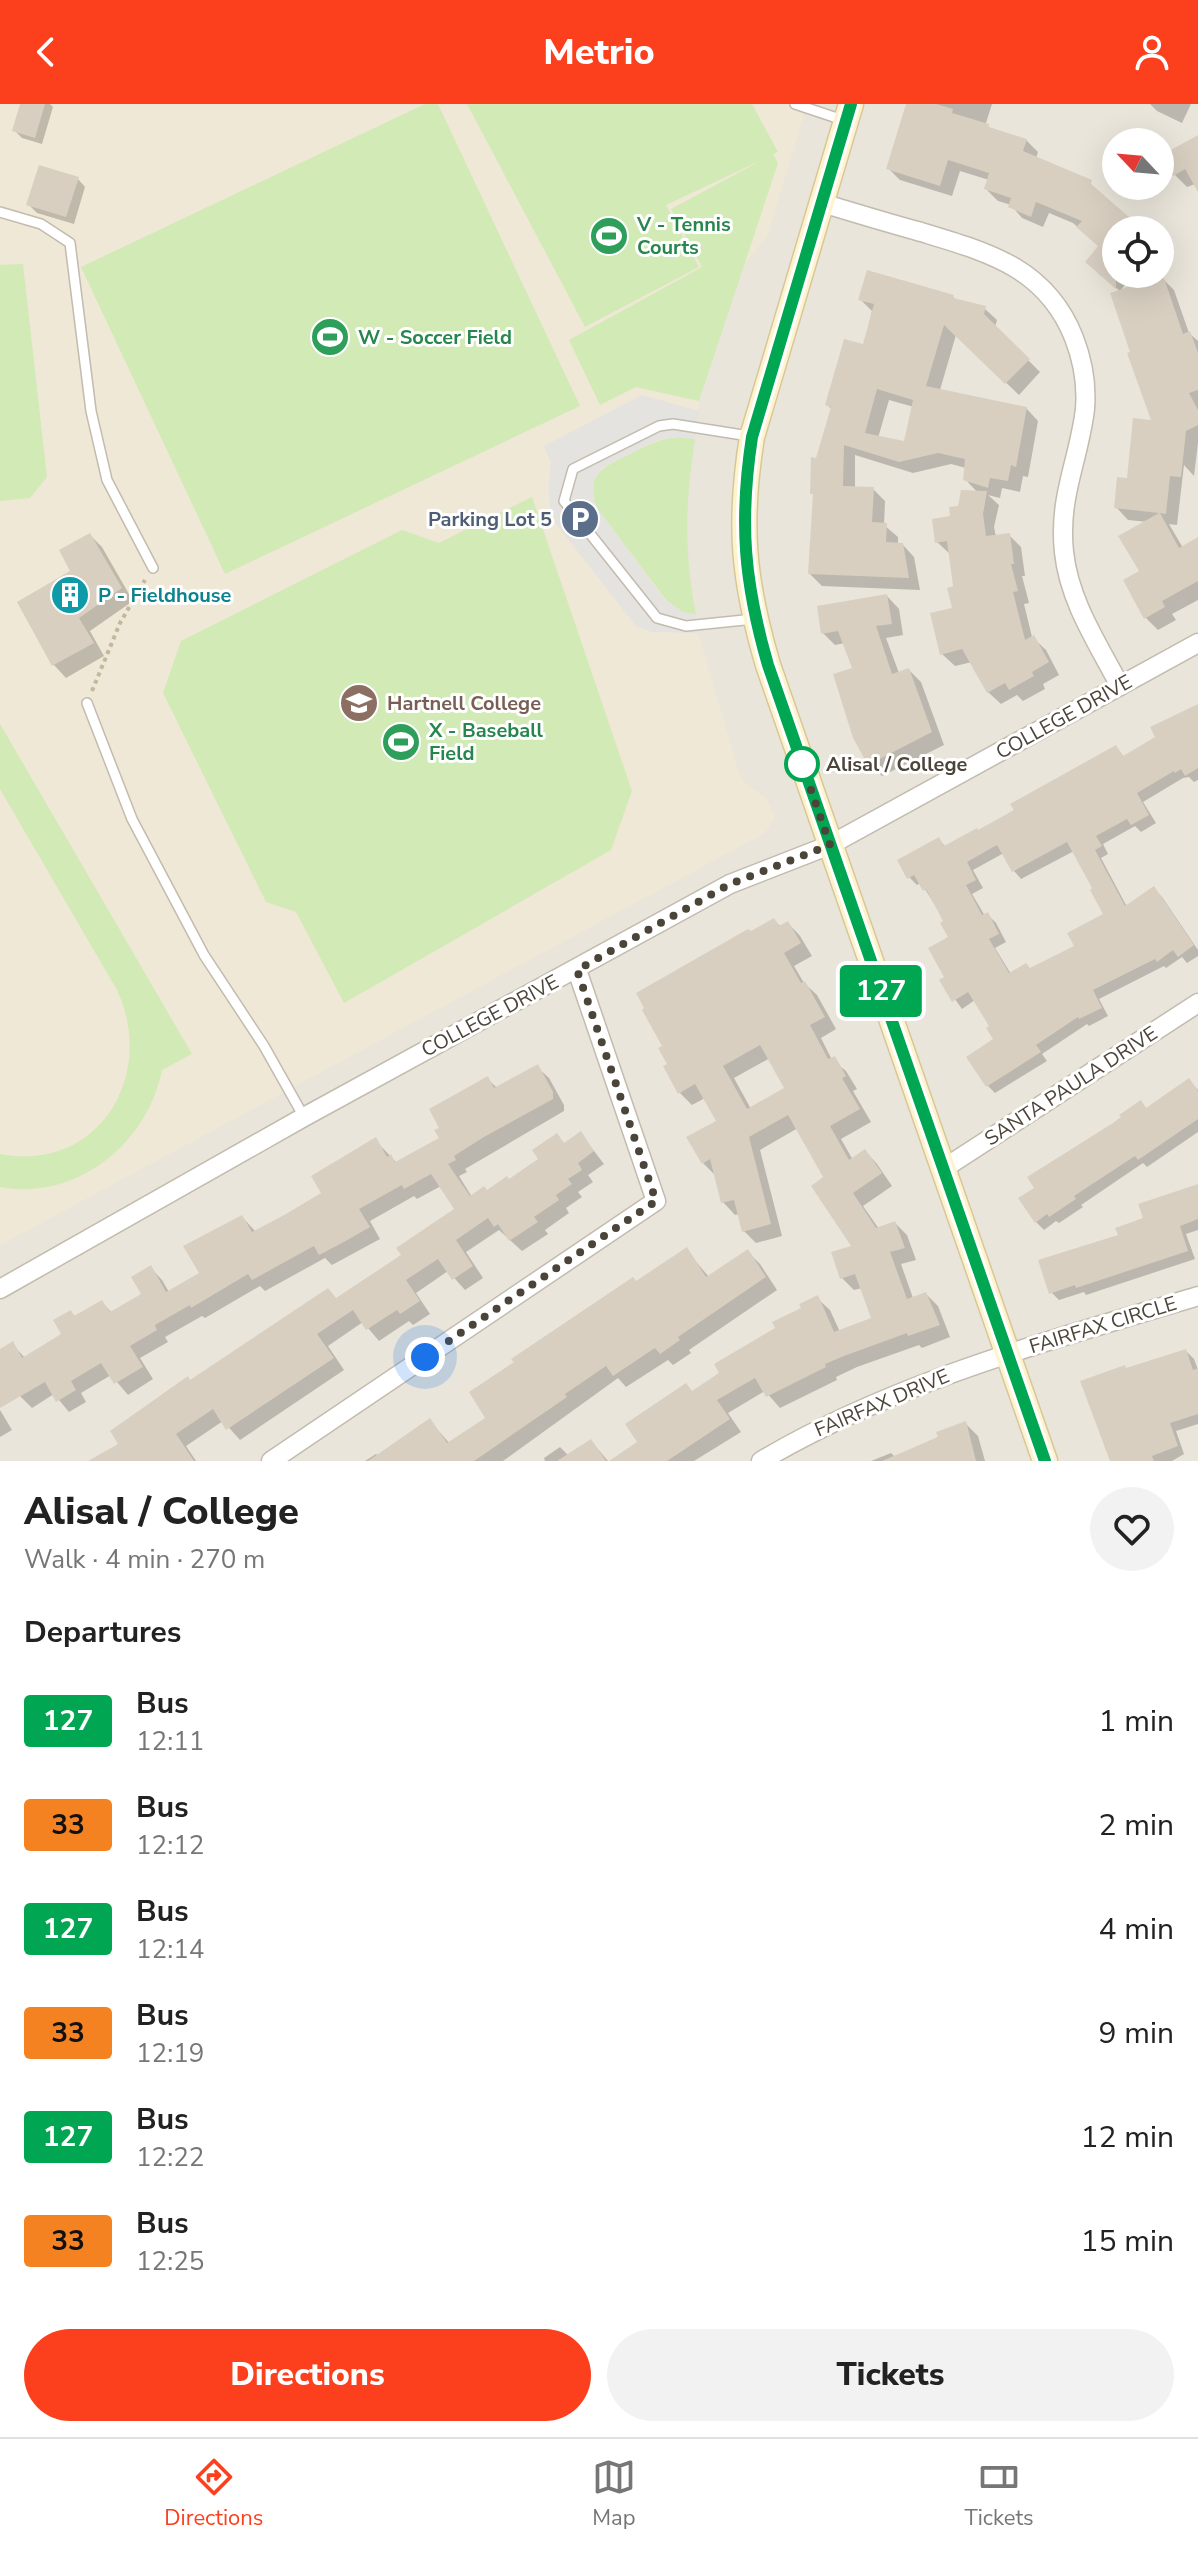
<!DOCTYPE html>
<meta charset="utf-8">
<style>
:root{--surface:#fff;--page:#f2f2f2;--text:#222;--muted:#767676;--line:#e0e0e0;--accent:#fc3f1d}
body{margin:0;font-family:"Nunito Sans",sans-serif;background:var(--page);color:var(--text);height:100vh;display:flex;flex-direction:column;font-size:30px;white-space:nowrap}
*{box-sizing:border-box;margin:0}
p{font-size:26px;color:var(--muted)}
.icon{flex:none;width:44px;height:44px;fill:none;stroke:currentColor;stroke-width:2;stroke-linecap:round;stroke-linejoin:round}
.map{position:relative;height:1357px;overflow:hidden}
.panel{display:flex;flex-direction:column;background:var(--surface);flex:1}
.panel>*{flex:none}
.badge{padding:0 16px;border-radius:6px;font-size:28px;line-height:52px}
.needle{width:52px;rotate:296deg}
.controls{position:absolute;left:1102px;top:24px;display:grid;gap:16px}
.controls a{display:grid;place-items:center;width:72px;height:72px;border-radius:50%;background:var(--surface);box-shadow:0 8px 32px #0002;font-size:40px}
.you{position:absolute;width:40px;height:40px;margin:-20px;border:6px solid #fff;border-radius:50%;background:#1a73e8;box-shadow:0 0 0 12px #1a73e833}
.map>.badge{position:absolute;translate:-50% -50%;box-shadow:0 0 0 4px #fff}
h2{padding:0 24px;font-size:30px;line-height:72px}
.round{display:grid;place-items:center;flex:none;width:84px;height:84px;border-radius:42px;background:var(--page)}
.head{display:flex;align-items:center;justify-content:space-between;height:136px;padding:0 24px}
h1{font-size:38px;font-weight:800;line-height:60px}
.action{display:flex;gap:16px;margin-top:auto;padding:16px 24px}
.action a{flex:1;height:92px;border-radius:48px;background:var(--accent);color:#fff;font-size:32px;font-weight:800;line-height:92px;text-align:center}
.action a+a{background:var(--page);color:var(--text)}
ul{padding:0;list-style:none}
li{display:flex;align-items:center;gap:24px;height:104px;padding:0 24px}
li div{flex:1}
li b{display:block;font-size:30px}
li em{font-style:normal}
li .badge{min-width:88px;font-weight:700;text-align:center}
header{display:flex;justify-content:space-between;align-items:center;height:104px;padding:0 24px;background:var(--accent);color:#fff;font-size:36px;font-weight:800}
.tab-bar{display:flex;justify-content:space-around;align-items:center;height:112px;border-top:2px solid var(--line);background:var(--surface);font-size:22px;color:var(--muted)}
.tab-bar a{display:grid;justify-items:center;gap:4px}
.tab-bar .current{color:var(--accent)}
.map>svg:first-child{display:block}
</style>
<header><svg class="icon" aria-label="back" viewBox="0 0 24 24"><path d="M15 5l-7 7 7 7"/></svg>Metrio<svg class="icon" aria-label="person" viewBox="0 0 24 24"><circle cx="12" cy="8" r="4"/><path d="M4 21q1-7 8-7t8 7"/></svg></header>
<div class="map">
<svg width="1198" height="1357" viewBox="0 0 1198 1357">
<rect width="100%" height="100%" fill="#f6f3ec"/>
<path fill="#eae5da" fill-rule="evenodd" d="M0,0H1198V1357H0ZM1116,38H1160V82H1116ZM1116,126H1160V170H1116Z"/>
<polygon fill="#efe8d6" points="0,0 807,0 767,133 743,161 699,297 688,382 685,432 698,529 739,669 747,681 767,695 775,713 765,729 0,1141"/>
<g fill="#d2eab5">
<polygon points="425,0 438,0 580,302 225,470 81,163"/>
<polygon points="467,0 752,0 778,48 773,50 778,59 699,297 636,283 600,301 569,236 702,163 671,105 764,55 666,101 699,163 585,223"/>
<polygon points="23,160 47,373 30,394 0,397 0,161"/>
<path d="M679,333L695,335C685,399 684,447 696,511L683,508L666,496L597,404C584,370 605,362 632,349C647,341 661,334 679,333Z"/>
<polygon points="532,393 632,687 611,746 344,899 296,808 266,798 163,589 181,537 402,426 439,439"/>
<path d="M0,620L192,950L162,966C147,1040 77,1097 0,1083V1050C98,1069 157,972 117,886L0,685Z"/>
</g>
<polygon fill="#e5e3e0" points="642,291 699,307 695,335 679,333 658,336 602,364 594,376 593,394 597,404 665,496 683,508 696,511 698,529 652,528 636,522 557,421 551,408 548,384 551,359 544,342"/>
<g fill="#0003" fill-rule="evenodd">
<polygon points="22,0 50,0 53,3 42,40 22,34 14,26"/>
<polygon points="909,0 992,0 985,22 1026,36 1038,48 1036,54 1141,126 1116,126 1116,170 1134,170 1120,187 1099,170 1100,143 1073,119 1049,109 1043,123 1022,114 1011,101 998,97 986,85 989,76 960,67 952,92 900,76 888,64"/>
<polygon points="1150,0 1191,0 1182,19 1157,7"/>
<polygon points="1198,34 1198,79 1187,83 1175,71"/>
<polygon points="78,75 85,83 74,120 37,109 29,101"/>
<polygon points="1162,174 1174,186 1189,229 1198,237 1198,339 1194,372 1184,361 1177,421 1169,420 1183,444 1198,436 1198,496 1172,510 1176,516 1158,526 1146,514 1125,476 1141,467 1148,418 1128,416 1116,403 1154,318"/>
<path d="M953,193L957,197L984,204L997,216L995,223L1040,268L1019,291L956,231L940,286L1026,304L1038,317L1028,373L1023,372L1020,388L1002,384L1000,394L988,391L999,401L994,423L996,433L1009,431L1021,443L1025,472H1022L1029,499L1024,500L1032,533L1046,546L1059,571L1043,580L1045,585L1023,597L1017,591L1001,600L988,588L972,558L955,562L942,550L954,505L956,484L950,450L937,438L959,403L978,389L965,375L966,364L951,360L913,369L855,351V384L873,385L885,397L884,421L898,433V440H902L914,453L920,486L822,482L810,470L815,392L812,389L817,356L832,305L827,301L864,243L872,207L860,195ZM889,296L914,303L906,340L878,334Z"/>
<polygon points="90,431 102,443 133,497 90,527 104,552 66,574 54,561 20,498 73,468"/>
<polygon points="887,492 899,505 903,531 886,534 899,569 909,566 921,578 944,641 882,672 870,660 854,565 845,539 835,541 823,529"/>
<path d="M1198,601V676L1194,678L1189,673L1183,674L1143,698L1156,719L1141,728L1135,722L1103,740L1108,750L1101,754L1127,803L1154,785L1162,793L1198,846V852L1187,859L1182,853L1166,864L1164,862L1099,895L1108,912L1089,922L1087,920L1042,950L1047,957L995,989L987,981L996,935L991,923L975,896L962,905L942,877L946,874L951,834L946,818L921,779L917,781L909,773L938,735L946,743L979,728L1116,643L1125,654L1158,634ZM1074,747L1106,811L1076,843L1031,866L1011,870L995,844L1006,838L996,819L988,811L985,812L972,790L983,784L973,766L1004,749L1014,767L1021,775Z"/>
<path d="M774,816L781,823L788,819L800,832L812,852L794,862L804,879L817,891L836,925L821,934L832,956L846,967L857,985L853,987L871,1018L841,1035L853,1056L865,1047L877,1060L892,1082L863,1102L879,1125L895,1119L907,1131L916,1156L901,1160L913,1194L926,1190L938,1202L950,1233L922,1244L919,1241L857,1263L836,1273L837,1276L780,1304L765,1287L728,1309L741,1328L694,1357H618L693,1289L817,1194L830,1206L840,1228L873,1216L862,1184L854,1186L842,1174L854,1143L826,1074L798,1024L760,1046L782,1132L756,1139L744,1127L739,1110L735,1111L723,1098L716,1072L703,1059L718,1017L705,994L692,1001L680,989L751,830ZM770,954L787,985L751,1005L734,974Z"/>
<polygon points="537,963 549,974 564,1001 564,1007 465,1065 467,1068 459,1072 472,1093 488,1088 509,1077 541,1056 557,1032 565,1040 581,1030 604,1060 588,1071 593,1078 578,1088 582,1093 566,1104 569,1109 545,1126 548,1130 522,1147 499,1126 466,1148 483,1174 465,1186 448,1167 416,1189 430,1210 413,1221 409,1217 379,1237 363,1218 328,1242 344,1266 240,1336 223,1317 186,1342 196,1357 92,1357 121,1340 191,1278 337,1195 404,1152 457,1106 441,1082 417,1095 414,1092 370,1117 380,1135 332,1161 325,1154 265,1187 260,1182 205,1214 202,1212 165,1233 168,1238 140,1254 153,1275 128,1291 111,1271 81,1289 86,1298 69,1308 54,1290 32,1304 20,1292 0,1258 0,1247 12,1240 25,1254 64,1231 70,1208 76,1213 102,1198 112,1209 143,1191 151,1164 162,1176 169,1188 201,1170 242,1113 256,1128 324,1090 375,1036 397,1059 442,1035 487,974 498,985"/>
<polygon points="1189,977 1198,986 1198,1028 1147,1063 1143,1059 1081,1101 1083,1103 1059,1119 1056,1117 1044,1126 1036,1118 1114,1021 1140,998 1147,1005"/>
<polygon points="1198,1082 1198,1126 1186,1130 1195,1155 1086,1191 1084,1188 1059,1196 1051,1188 1120,1132"/>
<polygon points="686,1146 709,1173 747,1147 760,1160 777,1186 689,1246 691,1249 673,1261 668,1256 626,1283 618,1274 503,1357 365,1357 376,1350 379,1352 430,1317 450,1340 488,1314 637,1179"/>
<polygon points="1186,1247 1194,1255 1198,1266 1198,1320 1176,1327 1184,1350 1172,1357 1112,1357 1128,1266"/>
<polygon points="0,1306 12,1326 0,1333"/>
<polygon points="966,1320 978,1332 985,1357 871,1357 891,1349 895,1353"/>
<polygon points="591,1337 608,1357 545,1357 544,1354 560,1343 569,1352"/>
</g>
<g fill="#d8cfc1" fill-rule="evenodd">
<polygon points="20,0 45,0 35,34 12,27"/>
<polygon points="906,0 936,0 953,5 952,9 989,20 989,23 1027,35 1023,47 1092,76 1091,80 1144,126 1116,126 1116,185 1085,158 1098,142 1076,123 1082,117 1036,98 1031,113 1008,103 1011,94 984,85 989,69 948,56 940,82 886,65"/>
<polygon points="1198,31 1198,88 1185,65 1173,72 1162,51"/>
<polygon points="39,61 79,73 66,113 26,101"/>
<path d="M867,166L954,191L953,194L986,202L984,210L1030,255L1005,280L944,221L926,282L1027,303L1016,363L1011,361L1008,377L990,374L988,384L963,376L965,355L938,349L899,358L844,341L843,382L874,383L872,418L887,419L886,438L903,439L909,474L808,470L813,390H810L811,353L816,354L831,303L825,301L844,235L863,240L874,200L858,196ZM877,285L913,296L904,337L865,329Z"/>
<polygon points="1163,171 1183,230 1190,227 1198,249 1198,286 1189,289 1198,306 1198,321 1186,327 1181,373 1170,372 1166,410 1160,409 1179,444 1198,433 1198,477 1162,497 1165,503 1144,515 1123,476 1139,467 1118,432 1159,409 1114,404 1117,373 1127,374 1133,314 1151,316 1127,249 1130,248 1110,189"/>
<polygon points="961,386 987,387 983,410 986,432 1010,429 1014,460 1011,460 1018,487 1013,488 1025,536 1034,531 1049,558 1032,568 1034,572 1009,586 1005,579 987,589 962,545 940,551 930,509 952,504 947,484 953,482 947,437 935,439 932,415 950,412 949,403 958,402"/>
<polygon points="90,429 122,484 79,514 94,539 52,562 17,498 70,467 59,446"/>
<polygon points="887,490 892,520 876,522 892,570 909,564 932,628 868,661 853,634 833,570 852,564 838,527 821,530 817,502"/>
<path d="M1198,600V664L1185,672L1181,665L1175,669L1174,667L1137,689L1149,711L1131,721L1127,715L1096,732L1102,742L1095,746L1125,802L1154,782L1194,841L1178,853L1173,846L1157,858L1155,855L1093,886L1102,904L1079,915L1078,913L1036,941L1041,948L986,983L966,953L993,935L986,924L989,922L968,888L952,898L939,876L944,873L928,844L948,833L940,819L943,817L926,785L923,787L914,771L907,775L897,756L939,733L944,742L977,724L978,726L1014,706L1010,700L1116,641L1123,652L1155,633L1150,623ZM1067,738L1092,784L1090,786L1103,810L1067,829L1074,842L1030,864L1026,859L1009,869L989,835L999,830L988,808L982,811L966,781L976,776L967,758L997,741L1012,768Z"/>
<path d="M774,814L779,822L788,817L801,839L784,849L801,879L805,877L825,913L810,921L828,955L835,952L846,972L842,974L860,1005L830,1022L849,1056L865,1045L882,1069L853,1089L876,1124L895,1117L905,1144L890,1148L907,1195L926,1188L940,1221L908,1232L907,1229L844,1252L825,1260L826,1263L766,1293L755,1274L717,1296L730,1315L667,1357H609L637,1338L625,1320L686,1279L692,1287L719,1269L714,1260L775,1224L772,1218L801,1204L799,1200L818,1191L834,1228L871,1214L855,1170L840,1175L831,1148L851,1142L811,1082L823,1073L788,1011L749,1033L771,1120L742,1128L734,1096L721,1099L710,1055L702,1060L686,1033L716,1017L695,980L678,990L663,962L667,960L658,944L662,942L642,906L644,904L636,889L748,825L751,827ZM760,941L784,984L747,1005L723,962Z"/>
<polygon points="538,960 553,988 553,995 484,1033 454,1052 456,1056 448,1060 470,1092 484,1082 487,1086 507,1072 509,1075 538,1055 532,1046 557,1029 564,1039 581,1027 594,1047 578,1059 582,1066 568,1075 572,1080 556,1091 559,1096 534,1113 538,1118 509,1137 498,1120 494,1123 488,1114 456,1136 473,1162 452,1176 438,1155 406,1176 420,1197 400,1210 397,1206 366,1226 353,1206 317,1230 334,1254 226,1326 213,1305 176,1330 194,1357 88,1357 118,1340 110,1327 188,1272 190,1276 328,1184 336,1194 401,1151 396,1144 454,1105 431,1070 404,1085 402,1081 359,1105 370,1123 342,1139 319,1151 314,1142 252,1176 248,1170 191,1204 190,1201 155,1221 157,1226 130,1242 143,1263 114,1280 101,1259 71,1277 76,1286 56,1298 45,1278 0,1304 0,1245 13,1237 22,1254 61,1230 53,1216 71,1206 74,1212 102,1196 110,1208 141,1190 131,1173 151,1161 166,1188 199,1169 183,1142 242,1111 252,1128 286,1110 321,1089 311,1072 376,1033 387,1053 391,1050 395,1058 439,1034 434,1026 439,1024 429,1005 488,972 494,984"/>
<polygon points="1189,974 1198,987 1198,1015 1138,1056 1135,1052 1074,1092 1076,1095 1049,1113 1047,1110 1035,1119 1018,1094 1034,1084 1027,1073 1113,1019 1121,1013 1119,1011 1141,996 1146,1004"/>
<polygon points="1198,1080 1198,1115 1180,1122 1188,1147 1076,1184 1075,1181 1049,1190 1038,1156 1118,1131 1115,1124 1143,1114 1138,1100"/>
<polygon points="687,1143 706,1173 748,1145 766,1173 678,1233 680,1236 660,1250 655,1244 613,1272 606,1262 565,1290 567,1293 474,1357 368,1357 430,1314 447,1339 485,1314 469,1288 514,1258 511,1255 633,1173 636,1177"/>
<polygon points="1186,1245 1193,1266 1198,1264 1198,1310 1170,1319 1178,1342 1152,1352 1154,1357 1110,1357 1080,1277 1125,1261 1126,1264"/>
<polygon points="966,1317 976,1357 882,1357 938,1333 936,1328"/>
<polygon points="591,1335 606,1357 557,1357"/>
</g>
<g fill="none" stroke-linecap="round" stroke-linejoin="round">
<defs>
<g id="lane">
<polyline points="795,0 843,16"/>
<polyline points="0,108 41,120 70,139 91,307 107,376 153,464"/>
<polyline points="749,332 673,320 659,322 573,365 564,397 657,514 686,522 754,515"/>
<polyline points="87,599 132,715 204,851 264,942 304,1013"/>
</g>
<g id="street">
<path d="M822,99C855,109 888,119 921,128C987,148 1046,163 1074,234C1083,257 1087,280 1085,305C1079,356 1058,393 1064,448C1069,497 1098,540 1120,582"/>
<polyline points="943,1065 1198,899"/>
<polyline points="0,1185 304,1013 730,780 830,741 1198,539"/>
<polyline points="271,1357 656,1097 577,866"/>
<path d="M761,1357C896,1277 1049,1237 1198,1192"/>
</g>
<path id="secondary" d="M851,0L752,333C738,420 743,476 768,561L1045,1357"/>
</defs>
<use href="#lane" stroke="#c2bbae" stroke-width="12"/>
<use href="#street" stroke="#c2bbae" stroke-width="21"/>
<use href="#secondary" stroke="#d6c79b" stroke-width="27"/>
<polyline stroke="#c4b79f" stroke-width="4" stroke-dasharray="4 4" stroke-linecap="butt" points="92,587 120,519 145,476"/>
<use href="#lane" stroke="#fff" stroke-width="9"/>
<use href="#street" stroke="#fff" stroke-width="18"/>
<use href="#secondary" stroke="#fff3cd" stroke-width="24"/>
</g>
<g fill="none" stroke-linecap="round" stroke-linejoin="round">
<defs>
<path id="line" d="M851,0L752,333C739,418 744,478 768,561L1045,1357"/>
</defs>
<use href="#line" stroke="#fff" stroke-width="18"/>
<use href="#line" stroke="#00a651" stroke-width="12"/>
<polyline stroke="#4b4439" stroke-width="8" stroke-dasharray="0 14.4" points="425,1253 656,1097 577,866 730,780 830,741 799,651 802,660"/>
</g>
<defs>
<symbol id="stadium-disc" viewBox="-11 -11 22 22"><circle r="9.5" fill="#2e9e5b" stroke="#fff"/><path d="M0-5a6.5 5 0 1 0 0 10a6.5 5 0 1 0 0-10ZM-3.5-1.8h7v3.6h-7Z" fill="#fff"/></symbol>
<symbol id="parking-disc" viewBox="-11 -11 22 22"><circle r="9.5" fill="#5c6f8a" stroke="#fff"/><path d="M-3.5-5.5H1a3.5 3.5 0 0 1 0 7H-1V5.5H-3.5ZM-1-3.4V-.6H.8a1.4 1.4 0 0 0 0-2.8Z" fill="#fff"/></symbol>
<symbol id="building-disc" viewBox="-11 -11 22 22"><circle r="9.5" fill="#0f9aa8" stroke="#fff"/><path d="M-4-6H4V6H1V3H-1V6H-4ZM-2.5-4.3h1.7v1.8h-1.7ZM.8-4.3h1.7v1.8H.8ZM-2.5-1h1.7V.8h-1.7ZM.8-1h1.7V.8H.8Z" fill="#fff"/></symbol>
<symbol id="university-disc" viewBox="-11 -11 22 22"><circle r="9.5" fill="#8d6e63" stroke="#fff"/><path d="M0-5L7-2L0 1L-7-2ZM-4 1L0 2.5L4 1V4Q0 6-4 4Z" fill="#fff"/></symbol>
</defs>
<g fill-rule="evenodd">
<use href="#stadium-disc" x="587" y="110" width="44" height="44"/>
<use href="#stadium-disc" x="308" y="211" width="44" height="44"/>
<use href="#parking-disc" x="558" y="393" width="44" height="44"/>
<use href="#building-disc" x="48" y="469" width="44" height="44"/>
<use href="#university-disc" x="337" y="577" width="44" height="44"/>
<use href="#stadium-disc" x="379" y="616" width="44" height="44"/>
</g>
<circle fill="#fff" stroke="#00a651" stroke-width="4" cx="802" cy="660" r="16"/>
<g text-anchor="middle" dominant-baseline="central" stroke-width="6" stroke-linejoin="round" paint-order="stroke">
<g font-size="20" font-weight="bold" fill="#27864d" stroke="#fff" text-anchor="start">
<text x="637" y="120">V - Tennis<tspan x="637" dy="23">Courts</tspan></text>
<text x="358" y="233">W - Soccer Field</text>
<text x="429" y="626">X - Baseball<tspan x="429" dy="23">Field</tspan></text>
</g>
<g font-size="20" font-weight="bold" fill="#4e5e75" stroke="#fff" text-anchor="end">
<text x="552" y="415">Parking Lot 5</text>
</g>
<g font-size="20" font-weight="bold" fill="#0d838f" stroke="#fff" text-anchor="start">
<text x="98" y="491">P - Fieldhouse</text>
</g>
<g font-size="20" font-weight="bold" fill="#785e54" stroke="#fff" text-anchor="start">
<text x="387" y="599">Hartnell College</text>
</g>
<g font-size="20" fill="#4b4439" stroke="#fff">
<text transform="translate(1064 613) rotate(-29)">COLLEGE DRIVE</text>
<text transform="translate(490 912) rotate(-28)">COLLEGE DRIVE</text>
<text transform="translate(1071 982) rotate(-33)">SANTA PAULA DRIVE</text>
<text transform="translate(1103 1221) rotate(-17)">FAIRFAX CIRCLE</text>
<text transform="translate(882 1299) rotate(-23)">FAIRFAX DRIVE</text>
</g>
<g font-size="20" font-weight="bold" fill="#4b4439" stroke="#fff" text-anchor="start">
<text x="826" y="660">Alisal / College</text>
</g>
</g>
</svg>
<div class="controls">
<a><svg class="needle" viewBox="-14 -14 28 28"><path d="M0-13l5 13h-10z" fill="#e53935"/><path d="M0 13l5-13h-10z" fill="#767676"/></svg></a>
<a><svg class="icon" aria-label="locate" viewBox="0 0 24 24"><circle cx="12" cy="12" r="6"/><path d="M12 2v4M12 18v4M2 12h4M18 12h4"/></svg></a>
</div>
<div class="you" style="left:425px;top:1253px"></div>
<b class="badge" style="left:881px;top:887px;background:#00a651;color:#fff">127</b>
</div>
<section class="panel">
<div class="head"><div><h1>Alisal / College</h1><p>Walk · 4 min · 270 m</p></div><a class="round"><svg class="icon" aria-label="heart" viewBox="0 0 24 24"><path d="M12 20l-8-8c-3-5 5-10 8-4 3-6 11-1 8 4z"/></svg></a></div>
<h2>Departures</h2>
<ul>
<li><span class="badge" style="background:#00a651;color:#fff">127</span><div><b>Bus</b><p>12:11</p></div><em>1 min</em></li>
<li><span class="badge" style="background:#f58220;color:#111">33</span><div><b>Bus</b><p>12:12</p></div><em>2 min</em></li>
<li><span class="badge" style="background:#00a651;color:#fff">127</span><div><b>Bus</b><p>12:14</p></div><em>4 min</em></li>
<li><span class="badge" style="background:#f58220;color:#111">33</span><div><b>Bus</b><p>12:19</p></div><em>9 min</em></li>
<li><span class="badge" style="background:#00a651;color:#fff">127</span><div><b>Bus</b><p>12:22</p></div><em>12 min</em></li>
<li><span class="badge" style="background:#f58220;color:#111">33</span><div><b>Bus</b><p>12:25</p></div><em>15 min</em></li>
</ul>
<div class="action"><a>Directions</a><a>Tickets</a></div>
</section>
<nav class="tab-bar">
<a class="current"><svg class="icon" aria-label="directions" viewBox="0 0 24 24"><path d="M12 3l9 9-9 9-9-9zM9 14v-3h6M13 9l2 2-2 2"/></svg>Directions</a>
<a><svg class="icon" aria-label="map" viewBox="0 0 24 24"><path d="M3 6l6-2 6 2 6-2v14l-6 2-6-2-6 2zM9 4v14M15 6v14"/></svg>Map</a>
<a><svg class="icon" aria-label="tickets" viewBox="0 0 24 24"><path d="M3 7h18v10H3zM15 7v10"/></svg>Tickets</a>
</nav>
